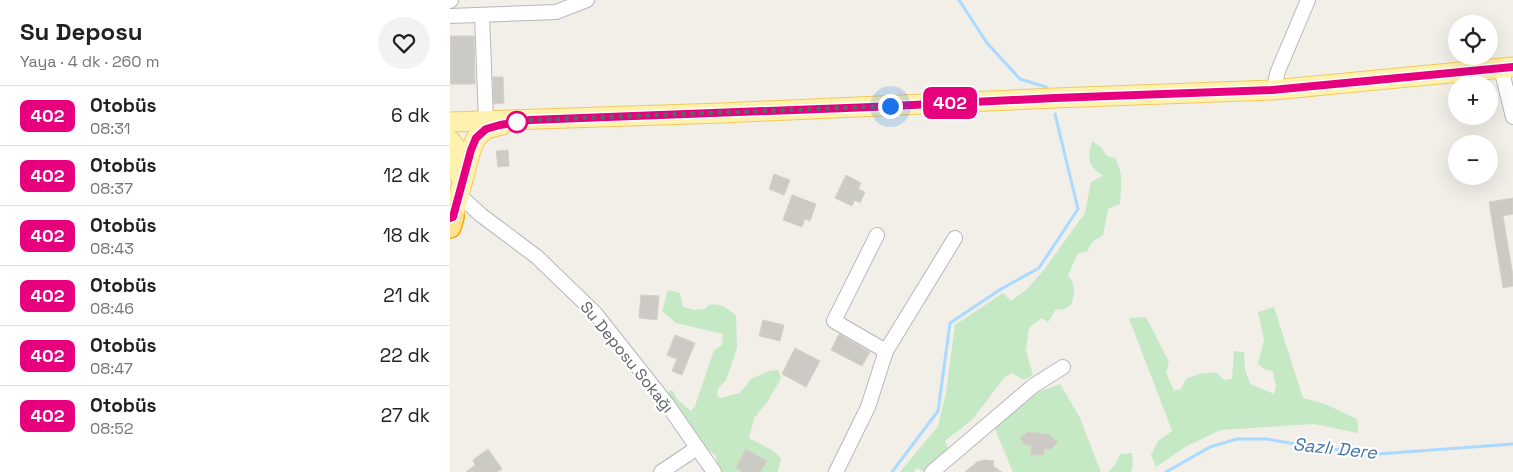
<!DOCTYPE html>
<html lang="tr">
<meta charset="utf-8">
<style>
:root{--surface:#fff;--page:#f2f2f2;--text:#222;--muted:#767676;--line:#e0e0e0}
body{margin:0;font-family:"Space Grotesk",sans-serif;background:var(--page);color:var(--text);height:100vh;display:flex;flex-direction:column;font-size:19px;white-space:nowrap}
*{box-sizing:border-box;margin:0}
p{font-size:16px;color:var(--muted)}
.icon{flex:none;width:28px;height:28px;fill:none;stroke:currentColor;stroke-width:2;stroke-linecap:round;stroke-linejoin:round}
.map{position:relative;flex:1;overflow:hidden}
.details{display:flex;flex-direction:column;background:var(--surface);width:450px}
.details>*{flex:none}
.badge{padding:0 10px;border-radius:8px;font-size:18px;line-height:32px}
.buttons{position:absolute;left:998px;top:15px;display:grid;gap:10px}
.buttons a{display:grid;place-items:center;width:50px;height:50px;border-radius:50%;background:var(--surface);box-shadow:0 5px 20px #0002;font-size:25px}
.you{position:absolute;width:25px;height:25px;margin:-12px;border:4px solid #fff;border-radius:50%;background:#1a73e8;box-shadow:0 0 0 8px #1a73e833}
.map>.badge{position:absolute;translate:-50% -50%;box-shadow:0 0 0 2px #fff}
.round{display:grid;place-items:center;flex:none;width:52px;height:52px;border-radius:26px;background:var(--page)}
.overview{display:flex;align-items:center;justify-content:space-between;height:85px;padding:0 20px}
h1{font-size:24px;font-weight:700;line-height:38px}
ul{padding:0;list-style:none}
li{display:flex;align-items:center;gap:15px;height:60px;padding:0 20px;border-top:1px solid var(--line)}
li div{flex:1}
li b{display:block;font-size:19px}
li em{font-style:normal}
li .badge{min-width:55px;font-weight:700;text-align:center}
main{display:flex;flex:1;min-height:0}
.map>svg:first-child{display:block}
</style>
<main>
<section class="details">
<div class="overview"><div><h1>Su Deposu</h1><p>Yaya · 4 dk · 260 m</p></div><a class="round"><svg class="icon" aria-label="heart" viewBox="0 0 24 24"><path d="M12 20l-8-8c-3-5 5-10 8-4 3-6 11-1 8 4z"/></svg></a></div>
<ul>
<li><span class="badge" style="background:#e6007e;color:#fff">402</span><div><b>Otobüs</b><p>08:31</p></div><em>6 dk</em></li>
<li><span class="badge" style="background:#e6007e;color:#fff">402</span><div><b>Otobüs</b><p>08:37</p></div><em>12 dk</em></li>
<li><span class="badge" style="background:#e6007e;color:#fff">402</span><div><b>Otobüs</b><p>08:43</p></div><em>18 dk</em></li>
<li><span class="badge" style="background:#e6007e;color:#fff">402</span><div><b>Otobüs</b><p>08:46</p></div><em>21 dk</em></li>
<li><span class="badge" style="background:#e6007e;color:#fff">402</span><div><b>Otobüs</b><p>08:47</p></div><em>22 dk</em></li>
<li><span class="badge" style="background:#e6007e;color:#fff">402</span><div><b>Otobüs</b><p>08:52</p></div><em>27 dk</em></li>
</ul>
</section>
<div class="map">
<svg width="1063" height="472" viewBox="0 0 1063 472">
<rect width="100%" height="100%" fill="#f1efe8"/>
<g fill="#c5e8c5">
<path d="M642,141L651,147L657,156L665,158C674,173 671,188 670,204L658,209L653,235L642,242L637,252L628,253L618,275C626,286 625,293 621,305L613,310L606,309L598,322L591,318L579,328L576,351L583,375L574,380L562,373L554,378L522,420L495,441L498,448L491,459L474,472L467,468L464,472H450L488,426L496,393L505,325L553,293L561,301L576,290L593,271L635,213L641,182L653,176C638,165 637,160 642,141Z"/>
<path d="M218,290L230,293L233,307L244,310L255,309L259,305C271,303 277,308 286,316L287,348L276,380L268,388L267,395L270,398L290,393L301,379L319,371L328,370L331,378L318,401L304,418L299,438L322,450L331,458L328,472H268L266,456L254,446L214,394L222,390L228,400L241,411L245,406L264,350L272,345L273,334L226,323L212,311Z"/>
<polygon points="824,307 853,398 875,404 907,419 908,433 864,424 770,430 735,447 706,467 701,455 708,441 722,431 679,318 696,317 719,362 716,372 724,391 731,389 736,379 749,374 766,372 774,380 782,379 784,351 794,352 795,369 800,384 824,394 826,387 823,371 816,370 808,364 814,340 808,312"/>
<polygon points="610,384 629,416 651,472 563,472 544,427 589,392"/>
<polygon points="682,453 683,465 681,472 658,472 665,465 670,454"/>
</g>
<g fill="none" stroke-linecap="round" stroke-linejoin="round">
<g stroke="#aadaff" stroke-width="3">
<polyline points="509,0 537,43 570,79 596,87 597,92"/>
<polyline points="442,472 488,411 500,323 551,289 589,268 628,209 605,114"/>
<polyline points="716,472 760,447 787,439 817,439 862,447 928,454 1063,444"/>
</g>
</g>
<g fill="#cccac5" stroke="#d6d1c6">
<polygon points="0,36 24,36 25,84 0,84"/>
<polygon points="43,77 53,77 54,103 44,104"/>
<polygon points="58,150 59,166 48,167 46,151"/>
<polygon points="324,174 340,180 334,195 319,189"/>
<polygon points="396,175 411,183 408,189 415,192 410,203 405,200 402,206 385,198"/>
<polygon points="342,195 366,204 360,221 355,219 352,227 333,220"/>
<polygon points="1063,198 1063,214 1053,216 1063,276 1063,286 1053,288 1039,202"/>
<polygon points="191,295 209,296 207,320 189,318"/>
<polygon points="313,320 334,325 330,341 309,336"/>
<polygon points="389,334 420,352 412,366 381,350"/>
<polygon points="225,335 245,343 232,375 222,371 227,359 217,355"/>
<polygon points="345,348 370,361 356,387 332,374"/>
<polygon points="578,432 598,434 608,442 601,449 594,449 594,455 581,455 581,445 575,445 570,438"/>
<polygon points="38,449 52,469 47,472 16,472 25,465 23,460"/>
<polygon points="296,449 317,461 310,472 293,472 286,468"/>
<polygon points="534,460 544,461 543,466 552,472 515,472 527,462"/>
</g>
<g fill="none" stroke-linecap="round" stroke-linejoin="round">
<defs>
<g id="minor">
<polyline points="0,1 1,0"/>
<polyline points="32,15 36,121"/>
<polyline points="0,16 106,12 137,0"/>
<polyline points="1051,68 1063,117"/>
<polyline points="823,90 828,71 858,0"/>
<polyline points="8,194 31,215 87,257 145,313 217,404 264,472"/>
<polyline points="427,235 384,321 436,351"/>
<polyline points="211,472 247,448"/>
<polyline points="386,472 418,407 436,351 505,238"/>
<polyline points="482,472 583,386 613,367"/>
</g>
<g id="major">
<polyline points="0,122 272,113 605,98 823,90 1063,67"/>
<path d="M0,140C10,150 10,162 9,175"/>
<polyline points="0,218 3,217 21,150 26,138 36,129 52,125"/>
</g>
<polyline id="highway" points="0,227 3,217"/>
</defs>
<use href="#minor" stroke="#b5b8bc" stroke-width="16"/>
<use href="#major" stroke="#f2c960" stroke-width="21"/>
<use href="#highway" stroke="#f9ab00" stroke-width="24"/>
<use href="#minor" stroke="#fff" stroke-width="14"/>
<use href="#major" stroke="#fff2af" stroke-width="19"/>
<use href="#highway" stroke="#fde293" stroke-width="21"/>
</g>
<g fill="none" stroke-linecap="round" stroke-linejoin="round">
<defs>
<polyline id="line" points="0,218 3,217 21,150 26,138 36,129 50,125 80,120 422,107 605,98 822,90 1063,67"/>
</defs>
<use href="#line" stroke="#fff" stroke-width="11"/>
<use href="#line" stroke="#e6007e" stroke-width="8"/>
<polyline stroke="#5f6368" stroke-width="5" stroke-dasharray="0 9" points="67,122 65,122 80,120 440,106"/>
</g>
<circle fill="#fff" stroke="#e6007e" stroke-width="2.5" cx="67" cy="122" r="10"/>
<g text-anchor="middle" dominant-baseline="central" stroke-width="4.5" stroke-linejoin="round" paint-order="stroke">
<g font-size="16" fill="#5f6368" stroke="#fff">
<text transform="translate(177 357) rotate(51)">Su Deposu Sokağı</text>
</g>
<g font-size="18" font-style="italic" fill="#4174aa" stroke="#fff">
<text transform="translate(885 448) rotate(6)">Sazlı Dere</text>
</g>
</g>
</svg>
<div class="buttons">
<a><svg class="icon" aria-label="locate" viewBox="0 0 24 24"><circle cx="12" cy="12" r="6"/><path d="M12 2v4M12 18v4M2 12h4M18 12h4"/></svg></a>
<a>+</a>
<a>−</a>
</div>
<div class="you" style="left:440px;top:106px"></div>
<b class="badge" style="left:500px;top:103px;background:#e6007e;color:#fff">402</b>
</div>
</main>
